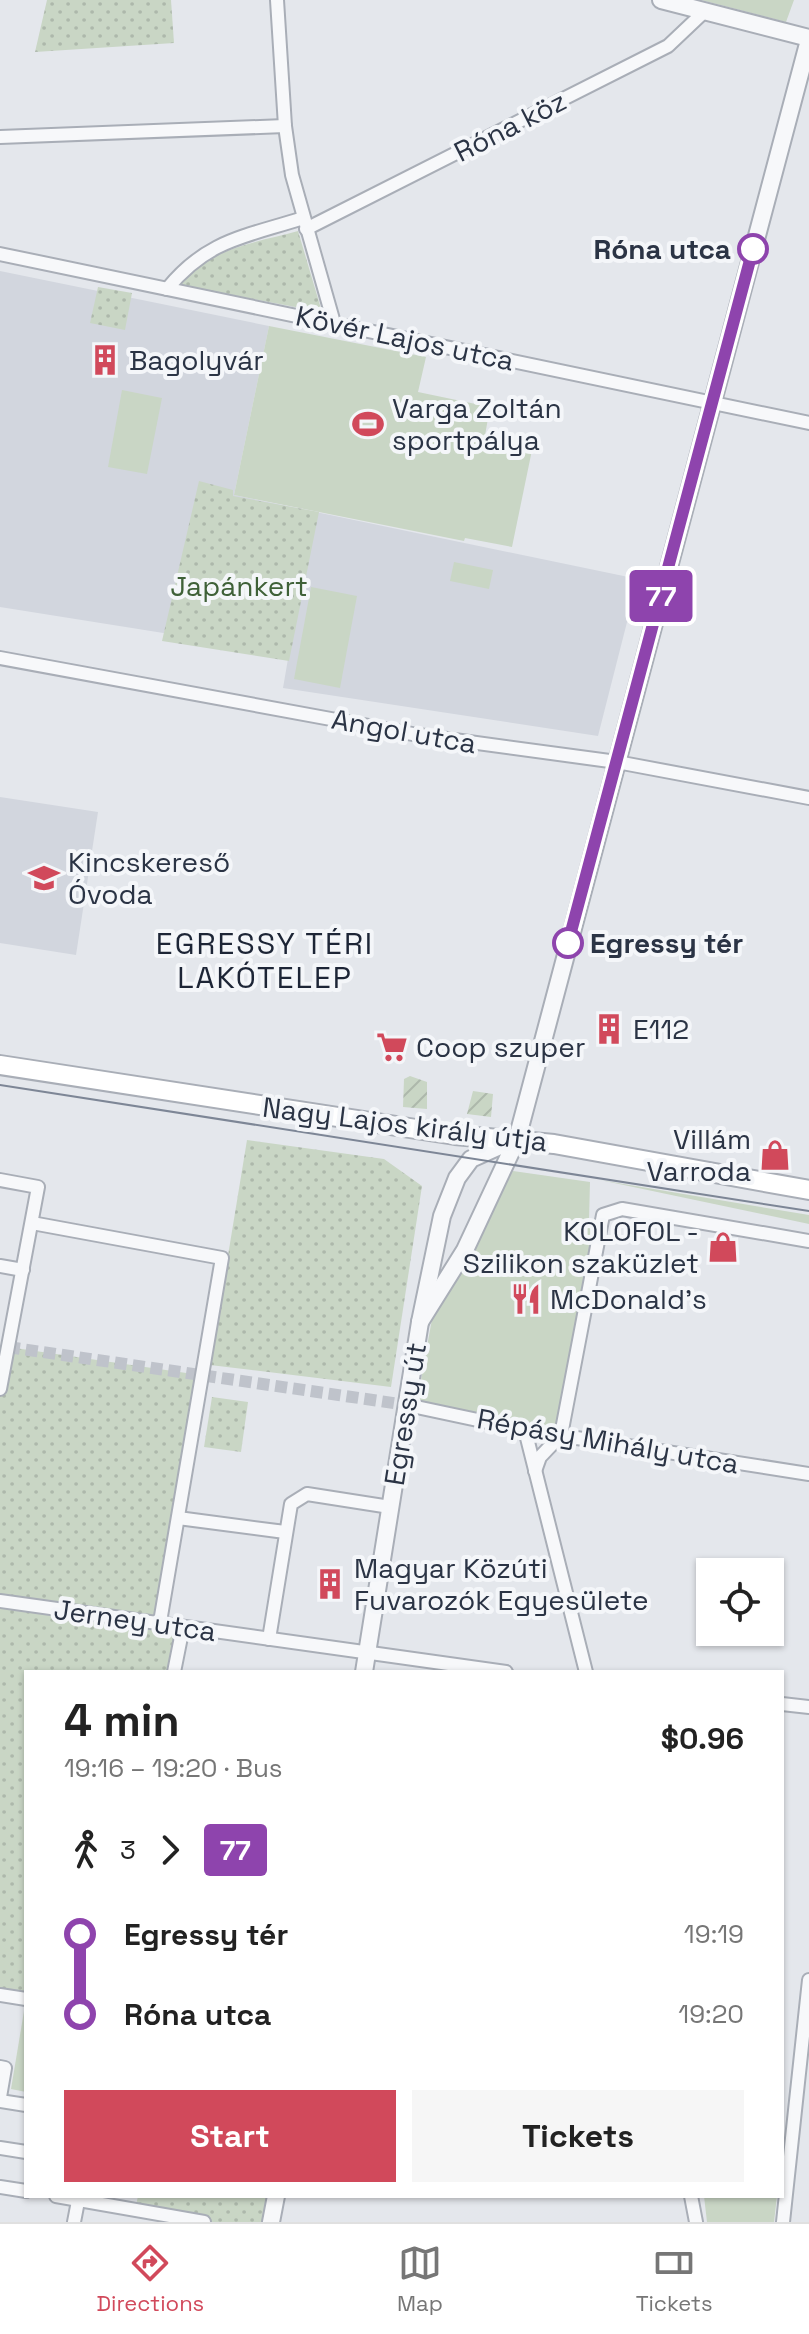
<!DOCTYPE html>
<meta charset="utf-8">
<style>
:root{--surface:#fff;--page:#f6f6f6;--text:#222;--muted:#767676;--line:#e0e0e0;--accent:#d1495b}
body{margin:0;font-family:"Space Grotesk",sans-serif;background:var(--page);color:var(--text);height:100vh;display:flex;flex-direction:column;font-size:30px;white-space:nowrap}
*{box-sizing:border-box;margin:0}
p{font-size:26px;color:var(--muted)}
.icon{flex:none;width:44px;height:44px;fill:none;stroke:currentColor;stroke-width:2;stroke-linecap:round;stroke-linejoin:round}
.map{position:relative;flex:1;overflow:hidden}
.sheet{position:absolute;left:24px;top:1670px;width:760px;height:528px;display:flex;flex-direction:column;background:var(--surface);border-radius:0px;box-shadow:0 2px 6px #0004}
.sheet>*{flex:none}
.badge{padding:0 16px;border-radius:6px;font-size:28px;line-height:52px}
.fabs{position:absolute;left:696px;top:1558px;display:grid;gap:16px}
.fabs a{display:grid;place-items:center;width:88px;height:88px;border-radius:0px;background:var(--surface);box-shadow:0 2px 6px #0004;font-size:40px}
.map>.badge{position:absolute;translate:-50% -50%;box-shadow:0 0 0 4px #fff}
.legs{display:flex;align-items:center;gap:12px;height:88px;padding:0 40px;font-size:26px}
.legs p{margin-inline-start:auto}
.summary{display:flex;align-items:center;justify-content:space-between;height:136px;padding:0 40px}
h1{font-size:44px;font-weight:800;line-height:60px}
.primary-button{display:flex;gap:16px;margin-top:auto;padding:16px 40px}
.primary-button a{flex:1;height:92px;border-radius:0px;background:var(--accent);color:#fff;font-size:32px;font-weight:800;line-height:92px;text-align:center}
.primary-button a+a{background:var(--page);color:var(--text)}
ul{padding:0 40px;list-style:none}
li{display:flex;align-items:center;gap:28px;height:80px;font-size:30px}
li i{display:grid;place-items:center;width:12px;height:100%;margin:0 10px;background:currentColor}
li i::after{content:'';width:20px;height:20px;margin:-10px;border:6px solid;border-radius:50%;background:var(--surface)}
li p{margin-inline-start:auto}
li:first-child i{background:linear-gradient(#0000 50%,currentColor 0)}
li:last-child i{background:linear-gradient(currentColor 50%,#0000 0)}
.tab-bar{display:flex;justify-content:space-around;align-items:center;height:112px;border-top:2px solid var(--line);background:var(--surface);font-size:22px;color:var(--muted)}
.tab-bar a{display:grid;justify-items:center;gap:4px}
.tab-bar .active{color:var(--accent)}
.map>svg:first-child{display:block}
</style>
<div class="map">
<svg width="809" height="2222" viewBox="0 0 809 2222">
<defs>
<pattern id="park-dots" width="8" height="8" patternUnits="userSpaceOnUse" patternTransform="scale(2)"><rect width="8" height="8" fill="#c9d6c5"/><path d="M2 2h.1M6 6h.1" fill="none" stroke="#adb8ab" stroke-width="1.8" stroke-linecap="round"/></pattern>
<pattern id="garden-furrows" width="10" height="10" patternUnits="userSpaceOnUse" patternTransform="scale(2)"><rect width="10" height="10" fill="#c9d6c5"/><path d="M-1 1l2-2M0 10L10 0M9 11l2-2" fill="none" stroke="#adb8ab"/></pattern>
</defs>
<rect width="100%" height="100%" fill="#e4e7ec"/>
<g fill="#d2d6de">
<polygon points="0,271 269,326 234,495 638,579 598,736 283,688 289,653 0,607"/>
<polygon points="0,797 98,812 76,955 0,943"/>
</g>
<g fill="#c9d6c5">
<polygon points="701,0 794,0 786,22"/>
<polygon points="269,326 426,357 418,392 490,407 484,441 532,450 512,547 465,538 464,541 234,495"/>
<polygon points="122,390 162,398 147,474 108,467"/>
<polygon points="454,562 493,570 489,589 450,581"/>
<polygon points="311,587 357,596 340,688 294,679"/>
<polygon points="513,1171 590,1182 589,1220 594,1250 561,1435 415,1413 432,1319"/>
<polygon points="600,1180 809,1215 809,1224"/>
<polygon points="26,1999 26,2092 11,2089"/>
<polygon points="704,2196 777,2196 774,2222 707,2222"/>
</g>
<g fill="url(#park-dots)">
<polygon points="47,0 171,0 174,43 35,52"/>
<path d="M298,231L322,312L179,285C209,248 254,243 298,231Z"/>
<polygon points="98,287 132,293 125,330 90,323"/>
<polygon points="199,481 233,490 233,496 319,512 289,661 162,641"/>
<polygon points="247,1140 384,1159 422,1186 391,1387 210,1365"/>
<polygon points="8,1347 200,1375 160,1623 183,1627 175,1672 26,1672 26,1999 0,1995 0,1389"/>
<polygon points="212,1397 248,1402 241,1452 204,1447"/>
<polygon points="138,2196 276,2196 271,2222 204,2222 135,2210"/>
</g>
<g fill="url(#garden-furrows)">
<polygon points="410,1076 427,1082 427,1109 403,1107 404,1079"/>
<polygon points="473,1091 493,1094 491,1117 467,1114"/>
</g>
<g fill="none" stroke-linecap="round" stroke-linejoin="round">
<polyline stroke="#bfc3cb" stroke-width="12" stroke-dasharray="12 6" stroke-linecap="butt" points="8,1347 407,1405"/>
<defs>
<g id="minor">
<polyline points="277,0 285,126 292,175 334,323"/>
<polyline points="0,137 285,126"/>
<polyline points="306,229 668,46 705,11"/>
<polyline points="0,254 809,423"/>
<path d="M167,289C208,239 245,237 303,218"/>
<polyline points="0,658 418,735 617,762 809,798"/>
<polyline points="0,1180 38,1187 0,1389"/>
<polyline points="32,1223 222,1258 160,1622"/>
<polyline points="0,1266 23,1270"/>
<polyline points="407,1405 525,1430 809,1474"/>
<polyline points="525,1430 586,1672"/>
<polyline points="535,1471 540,1457 561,1435 603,1215 622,1209 809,1241"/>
<polyline points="178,1518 285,1532"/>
<polyline points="0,1601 506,1672"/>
<polyline points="269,1639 291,1504 307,1494 390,1507"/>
<polyline points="174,1672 183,1627"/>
<polyline points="782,1704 809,1707"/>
<polyline points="0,1995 26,1999"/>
<polyline points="0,2067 5,2068 0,2097"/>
<polyline points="0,2101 26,2105"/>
<polyline points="0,2148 26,2152"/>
<polyline points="0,2187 26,2191"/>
<polyline points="56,2196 204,2222"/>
<polyline points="691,2196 696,2222"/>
<polyline points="74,2222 79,2196"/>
<polyline points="783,2222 809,1980"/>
</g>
<g id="tertiary">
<polyline points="661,0 809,38"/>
<polyline points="420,1322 465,1250 517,1139 809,40"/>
<polyline points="364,1672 420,1322 442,1216 457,1178 471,1159 511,1141"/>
<polyline points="271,2222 276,2196"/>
</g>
<polyline id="secondary" points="0,1065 455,1135 554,1144 809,1190"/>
</defs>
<use href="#minor" stroke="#a9aeb7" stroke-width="16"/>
<use href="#tertiary" stroke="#a9aeb7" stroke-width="20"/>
<use href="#secondary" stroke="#a9aeb7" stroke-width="22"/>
<use href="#minor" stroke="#f7f8fa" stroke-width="12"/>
<use href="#tertiary" stroke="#f7f8fa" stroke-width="16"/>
<use href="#secondary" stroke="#fff" stroke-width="18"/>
<polyline stroke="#7d8696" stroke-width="2" points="0,1085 809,1211"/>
</g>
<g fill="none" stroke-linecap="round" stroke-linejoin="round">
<defs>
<polyline id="line-1" points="568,943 753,249"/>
</defs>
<use href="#line-1" stroke="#fff" stroke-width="18"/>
<use href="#line-1" stroke="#8e44ad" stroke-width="12"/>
</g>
<defs>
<symbol id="building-bare" viewBox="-9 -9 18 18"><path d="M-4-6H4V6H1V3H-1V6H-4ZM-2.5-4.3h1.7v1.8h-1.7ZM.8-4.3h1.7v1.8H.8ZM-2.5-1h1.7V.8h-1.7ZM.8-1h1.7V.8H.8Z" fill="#d1495b" stroke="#f4f6f9" stroke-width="2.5" paint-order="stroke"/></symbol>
<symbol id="stadium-bare" viewBox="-9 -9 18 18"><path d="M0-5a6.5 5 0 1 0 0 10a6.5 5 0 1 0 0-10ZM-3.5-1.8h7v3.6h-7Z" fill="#d1495b" stroke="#f4f6f9" stroke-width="2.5" paint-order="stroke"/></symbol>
<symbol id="school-bare" viewBox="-9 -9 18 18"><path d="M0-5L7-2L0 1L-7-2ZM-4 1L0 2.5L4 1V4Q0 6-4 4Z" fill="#d1495b" stroke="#f4f6f9" stroke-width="2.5" paint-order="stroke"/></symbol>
<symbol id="supermarket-bare" viewBox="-9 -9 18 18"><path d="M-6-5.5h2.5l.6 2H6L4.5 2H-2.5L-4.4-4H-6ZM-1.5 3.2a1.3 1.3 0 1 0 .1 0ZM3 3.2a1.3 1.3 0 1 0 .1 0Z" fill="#d1495b" stroke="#f4f6f9" stroke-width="2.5" paint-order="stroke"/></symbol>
<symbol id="shop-bare" viewBox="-9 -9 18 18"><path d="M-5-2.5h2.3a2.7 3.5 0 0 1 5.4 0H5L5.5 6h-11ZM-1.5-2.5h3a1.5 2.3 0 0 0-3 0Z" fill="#d1495b" stroke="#f4f6f9" stroke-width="2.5" paint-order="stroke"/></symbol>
<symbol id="restaurant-bare" viewBox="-9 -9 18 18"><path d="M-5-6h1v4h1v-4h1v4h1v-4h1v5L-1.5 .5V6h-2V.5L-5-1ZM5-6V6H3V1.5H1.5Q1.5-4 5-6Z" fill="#d1495b" stroke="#f4f6f9" stroke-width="2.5" paint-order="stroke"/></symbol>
</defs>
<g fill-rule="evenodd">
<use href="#building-bare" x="83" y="338" width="44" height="44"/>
<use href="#stadium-bare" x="346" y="402" width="44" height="44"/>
<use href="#school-bare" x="22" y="856" width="44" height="44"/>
<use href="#building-bare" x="587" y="1007" width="44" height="44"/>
<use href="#supermarket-bare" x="370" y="1025" width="44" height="44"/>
<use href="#shop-bare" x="753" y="1133" width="44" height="44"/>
<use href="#shop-bare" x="701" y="1225" width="44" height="44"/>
<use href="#restaurant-bare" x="504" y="1277" width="44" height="44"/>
<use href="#building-bare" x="308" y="1562" width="44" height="44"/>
</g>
<g fill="#fff" stroke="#8e44ad" stroke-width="4">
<circle cx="753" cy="249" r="14"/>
<circle cx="568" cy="943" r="14"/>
</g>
<g text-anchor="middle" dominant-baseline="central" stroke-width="8" stroke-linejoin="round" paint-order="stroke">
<g font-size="28" fill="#2b3445" stroke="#f4f6f9">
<text transform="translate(510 126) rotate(-27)">Róna köz</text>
<text transform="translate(405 338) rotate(12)">Kövér Lajos utca</text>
<text transform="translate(404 731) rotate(10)">Angol utca</text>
<text transform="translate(405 1124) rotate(7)">Nagy Lajos király útja</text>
<text transform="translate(405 1414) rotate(-81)">Egressy út</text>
<text transform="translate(608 1441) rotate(10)">Répásy Mihály utca</text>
<text transform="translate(135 1620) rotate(8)">Jerney utca</text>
</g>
<g font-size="28" font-weight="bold" fill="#2b3445" stroke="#f4f6f9" text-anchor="end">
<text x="731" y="249">Róna utca</text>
<text x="590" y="943" text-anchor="start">Egressy tér</text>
</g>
<g font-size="28" fill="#2b3445" stroke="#f4f6f9" text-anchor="start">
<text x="129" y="360">Bagolyvár</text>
<text x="392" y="408">Varga Zoltán<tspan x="392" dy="32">sportpálya</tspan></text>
<text x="68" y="862">Kincskereső<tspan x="68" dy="32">Óvoda</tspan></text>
<text x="633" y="1029">E112</text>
<text x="416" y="1047">Coop szuper</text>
<text x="751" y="1139" text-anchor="end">Villám<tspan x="751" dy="32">Varroda</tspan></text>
<text x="699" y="1231" text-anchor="end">KOLOFOL -<tspan x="699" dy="32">Szilikon szaküzlet</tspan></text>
<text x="550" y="1299">McDonald's</text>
<text x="354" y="1568">Magyar Közúti<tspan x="354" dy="32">Fuvarozók Egyesülete</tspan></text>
</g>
<g font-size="28" fill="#3f6138" stroke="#f4f6f9">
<text x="239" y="586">Japánkert</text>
</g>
<g font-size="30" letter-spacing="2" fill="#1d2536" stroke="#f4f6f9">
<text x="265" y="943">EGRESSY TÉRI<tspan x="265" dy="34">LAKÓTELEP</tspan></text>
</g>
</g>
</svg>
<div class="fabs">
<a><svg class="icon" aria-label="locate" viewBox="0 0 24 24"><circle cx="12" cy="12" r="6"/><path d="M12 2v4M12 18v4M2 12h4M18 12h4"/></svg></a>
</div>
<b class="badge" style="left:661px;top:596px;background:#8e44ad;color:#fff">77</b>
<section class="sheet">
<div class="summary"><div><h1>4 min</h1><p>19:16 – 19:20 · Bus</p></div><b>$0.96</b></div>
<div class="legs"><svg class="icon" aria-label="walk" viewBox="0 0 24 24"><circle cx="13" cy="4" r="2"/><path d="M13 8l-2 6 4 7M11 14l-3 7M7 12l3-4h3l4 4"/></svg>3<svg class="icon" aria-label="forward" viewBox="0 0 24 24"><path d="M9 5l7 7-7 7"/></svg><b class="badge" style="background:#8e44ad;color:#fff">77</b></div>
<ul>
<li><i style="color:#8e44ad"></i><b>Egressy tér</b><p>19:19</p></li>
<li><i style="color:#8e44ad"></i><b>Róna utca</b><p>19:20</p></li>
</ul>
<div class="primary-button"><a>Start</a><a>Tickets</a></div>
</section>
</div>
<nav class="tab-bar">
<a class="active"><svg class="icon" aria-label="directions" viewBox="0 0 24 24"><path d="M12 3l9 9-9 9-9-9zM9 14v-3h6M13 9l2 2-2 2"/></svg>Directions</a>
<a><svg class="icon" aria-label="map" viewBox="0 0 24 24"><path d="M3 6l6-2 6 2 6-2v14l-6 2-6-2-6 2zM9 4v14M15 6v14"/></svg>Map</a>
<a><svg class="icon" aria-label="tickets" viewBox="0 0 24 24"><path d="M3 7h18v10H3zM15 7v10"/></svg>Tickets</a>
</nav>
